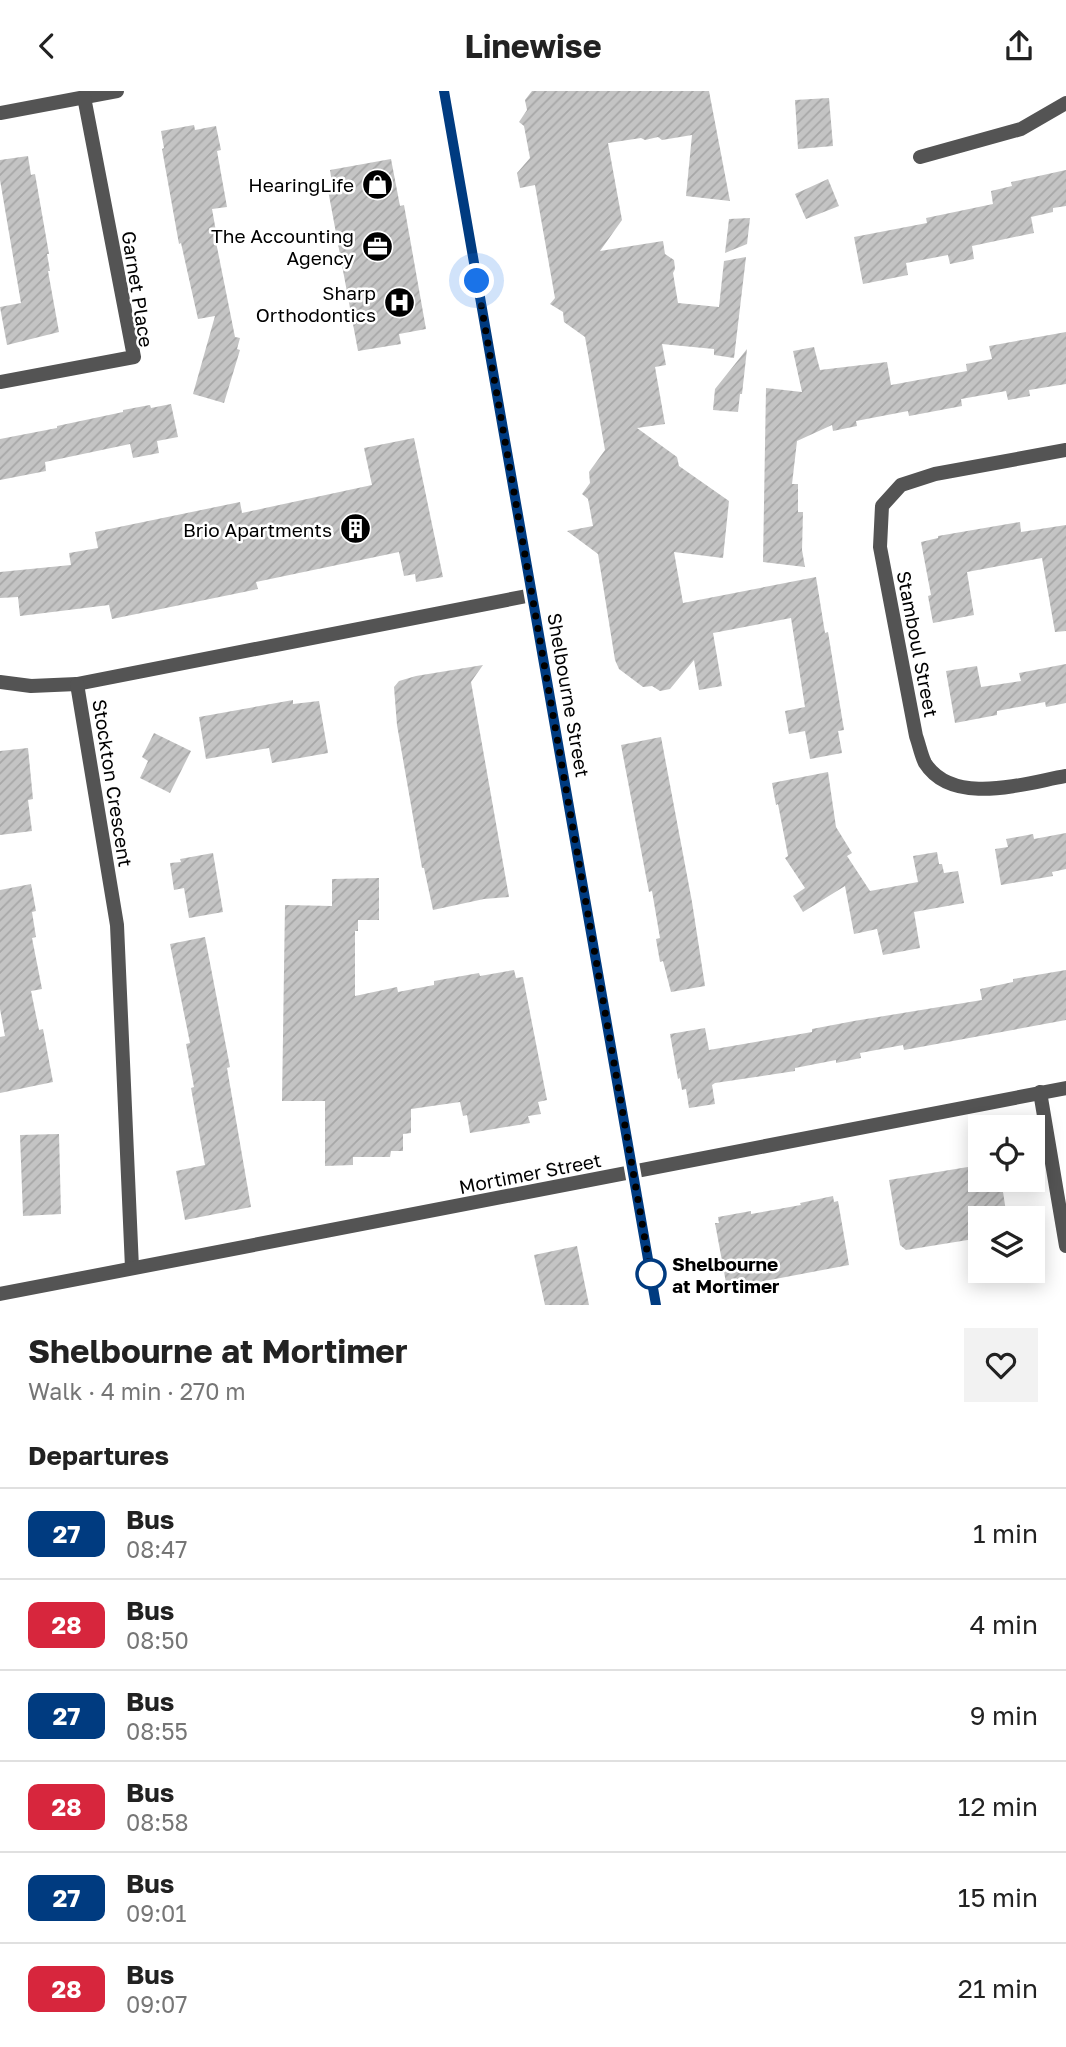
<!DOCTYPE html>
<meta charset="utf-8">
<style>
:root{--surface:#fff;--page:#f2f2f2;--text:#222;--muted:#767676;--line:#e0e0e0}
body{margin:0;font-family:"Golos Text",sans-serif;background:var(--page);color:var(--text);height:100vh;display:flex;flex-direction:column;font-size:26px;white-space:nowrap}
*{box-sizing:border-box;margin:0}
p{font-size:23px;color:var(--muted)}
.icon{flex:none;width:38px;height:38px;fill:none;stroke:currentColor;stroke-width:2;stroke-linecap:round;stroke-linejoin:round}
.map{position:relative;height:1214px;overflow:hidden}
.drawer{display:flex;flex-direction:column;background:var(--surface);flex:1}
.drawer>*{flex:none}
.badge{padding:0 14px;border-radius:10px;font-size:24px;line-height:46px}
.tools{position:absolute;left:968px;top:1024px;display:grid;gap:14px}
.tools a{display:grid;place-items:center;width:77px;height:77px;border-radius:0px;background:var(--surface);box-shadow:0 4px 18px #0003;font-size:35px}
.you{position:absolute;width:35px;height:35px;margin:-18px;border:5px solid #fff;border-radius:50%;background:#1a73e8;box-shadow:0 0 0 10px #1a73e833}
.map>.badge{position:absolute;translate:-50% -50%;box-shadow:0 0 0 4px #fff}
h2{padding:0 28px;font-size:26px;line-height:63px}
.round{display:grid;place-items:center;flex:none;width:74px;height:74px;border-radius:0px;background:var(--page)}
.summary{display:flex;align-items:center;justify-content:space-between;height:119px;padding:0 28px}
h1{font-size:33px;font-weight:700;line-height:52px}
ul{padding:0;list-style:none}
li{display:flex;align-items:center;gap:21px;height:91px;padding:0 28px;border-top:2px solid var(--line)}
li div{flex:1}
li b{display:block;font-size:26px}
li em{font-style:normal}
li .badge{min-width:77px;font-weight:700;text-align:center}
header{display:flex;justify-content:space-between;align-items:center;height:91px;padding:0 28px;background:var(--surface);font-size:32px;font-weight:700}
.map>svg:first-child{display:block}
</style>
<header><svg class="icon" aria-label="back" viewBox="0 0 24 24"><path d="M15 5l-7 7 7 7"/></svg>Linewise<svg class="icon" aria-label="share" viewBox="0 0 24 24"><path d="M12 15V3M7 8l5-5 5 5M5 13v7h14v-7"/></svg></header>
<div class="map">
<svg width="1066" height="1214" viewBox="0 0 1066 1214">
<defs>
<pattern id="building-hatch" width="6" height="6" patternUnits="userSpaceOnUse" patternTransform="scale(1.75)"><rect width="6" height="6" fill="#c4c4c4"/><path d="M-1 1l2-2M0 6l6-6M5 7l2-2" fill="none" stroke="#a7a7a7"/></pattern>
</defs>
<rect width="100%" height="100%" fill="#fff"/>
<g fill="url(#building-hatch)">
<polygon points="532,0 709,0 730,110 686,105 692,44 662,49 658,46 645,49 641,47 608,52 622,129 600,160 663,150 665,163 674,169 675,178 673,182 678,212 719,216 724,170 746,166 734,267 714,264 714,258 662,253 666,274 655,276 665,333 637,337 677,366 679,375 729,410 723,467 674,461 683,512 816,486 825,542 828,541 844,639 838,640 842,662 810,668 805,640 789,643 785,620 805,616 791,527 713,542 722,595 699,599 694,569 670,598 660,600 652,595 643,596 619,578 615,569 598,463 567,440 593,435 588,408 582,403 590,392 589,381 605,359 585,246 564,231 563,221 550,213 555,207 535,94 520,97 517,82 530,67 524,35 519,31 527,19 525,9"/>
<polygon points="829,7 833,55 798,58 795,9"/>
<polygon points="194,34 195,39 216,35 221,59 217,60 227,116 212,118 217,146 215,146 235,246 240,247 237,258 240,259 224,312 193,303 215,225 198,228 181,152 179,153 162,58 164,57 161,40"/>
<polygon points="28,65 31,84 35,83 49,163 47,163 50,180 48,180 59,241 7,254 0,216 21,212 0,89 0,69"/>
<polygon points="391,68 400,115 404,114 426,238 399,243 401,253 358,260 328,99 333,98 330,79"/>
<polygon points="1066,79 1066,115 1053,117 1053,121 1031,126 1034,142 972,155 974,168 950,173 948,164 906,172 908,184 863,193 854,146 927,132 926,127 993,113 991,100 1012,95 1011,91"/>
<polygon points="828,88 839,115 806,128 795,103"/>
<polygon points="750,127 747,153 725,162 729,128"/>
<polygon points="1066,241 1066,293 1029,299 1030,305 1008,309 1006,300 961,308 962,315 909,325 908,320 856,330 857,335 833,340 832,334 797,350 792,393 798,393 798,421 803,421 802,459 805,476 763,471 766,297 802,301 793,260 814,256 820,279 887,271 891,294 967,280 966,273 992,268 989,255"/>
<polygon points="747,258 742,303 740,303 738,321 713,319 715,298"/>
<polygon points="171,313 178,346 157,350 159,362 133,367 130,353 45,371 46,380 0,389 0,348 57,337 57,335 123,321 123,319 150,314 151,317"/>
<polygon points="414,347 443,486 416,491 415,483 404,485 399,461 256,491 258,498 112,528 109,514 20,525 18,506 0,507 0,481 71,474 69,462 98,457 95,441 240,411 242,422 372,394 364,357"/>
<polygon points="1020,431 1021,441 1066,434 1066,540 1055,541 1042,467 967,481 974,524 933,532 928,505 931,504 921,451 938,447 938,445"/>
<polygon points="1066,573 1066,612 1046,616 1045,611 997,620 997,624 955,632 946,580 977,575 981,596 1021,590 1019,582"/>
<polygon points="483,574 471,591 509,806 484,808 433,819 424,777 422,777 397,634 394,596 399,590 416,585"/>
<polygon points="293,609 293,613 319,610 328,662 272,672 269,657 206,668 199,626"/>
<polygon points="154,642 191,660 170,702 140,687 148,670 142,666"/>
<polygon points="661,646 692,811 705,895 671,901 663,870 660,871 656,848 660,847 652,800 649,801 621,654"/>
<polygon points="28,657 33,708 28,709 32,740 0,744 0,660"/>
<polygon points="828,681 836,736 852,762 847,765 870,800 918,791 913,765 937,761 939,773 942,773 944,782 958,780 964,812 914,821 920,857 883,864 877,838 854,843 845,795 803,821 793,805 805,797 785,767 788,765 778,713 776,714 772,692"/>
<polygon points="1066,742 1066,778 1052,781 1053,785 1001,794 995,758 1008,756 1006,748 1033,743 1034,748"/>
<polygon points="213,762 223,821 189,827 184,797 174,799 170,772 181,771 180,768"/>
<polygon points="379,787 379,829 358,829 358,840 355,840 355,905 397,896 398,901 434,894 434,890 479,882 480,885 514,879 516,887 523,886 547,1009 538,1011 541,1023 528,1025 530,1032 470,1042 467,1024 463,1025 460,1011 411,1018 411,1042 403,1043 403,1060 391,1060 390,1066 353,1066 353,1074 325,1075 325,1010 282,1010 285,814 332,815 332,788"/>
<polygon points="31,793 36,820 32,821 36,846 32,847 42,898 31,900 39,939 43,938 53,991 0,1002 0,946 5,945 0,918 0,799"/>
<polygon points="205,846 230,976 227,977 251,1116 185,1129 176,1080 205,1074 191,997 194,996 186,953 190,952 170,853"/>
<polygon points="1066,879 1066,929 904,959 903,954 860,962 861,967 836,972 836,969 795,977 795,980 715,992 712,994 715,1013 689,1017 686,998 682,999 680,987 678,988 670,943 705,937 709,959 812,941 812,938 854,930 982,909 980,898 1013,891 1013,888"/>
<polygon points="59,1043 61,1123 23,1125 20,1044"/>
<polygon points="980,1074 980,1088 1001,1088 1007,1127 980,1127 980,1147 906,1159 900,1154 889,1089"/>
<polygon points="833,1105 834,1111 838,1110 849,1174 727,1197 715,1132 719,1132 718,1126 751,1120 751,1123 801,1114 800,1112"/>
<polygon points="577,1155 589,1214 545,1214 534,1164"/>
</g>
<g fill="none" stroke-linecap="round" stroke-linejoin="round">
<g stroke="#545454" stroke-width="14">
<polyline points="0,22 117,0"/>
<polyline points="920,66 1021,38 1066,12"/>
<polyline points="0,291 134,266 84,6"/>
<path d="M1066,359L935,383L901,394L882,415L880,456L916,645C919,653 921,664 925,672C953,716 1025,692 1066,685"/>
<polyline points="0,591 31,595 77,593 532,504"/>
<polyline points="77,593 117,834 132,1177"/>
<polyline points="1040,1001 1066,1155"/>
<polyline points="0,1203 1066,997"/>
</g>
<polyline stroke="#212121" stroke-width="14" points="444,0 656,1214"/>
</g>
<g fill="none" stroke-linecap="round" stroke-linejoin="round">
<defs>
<polyline id="line" points="444,0 656,1214"/>
</defs>
<use href="#line" stroke="#fff" stroke-width="16"/>
<use href="#line" stroke="#003b80" stroke-width="10"/>
<polyline stroke="#000" stroke-width="7" stroke-dasharray="0 12.6" points="477,190 651,1183"/>
</g>
<defs>
<symbol id="shop-disc" viewBox="-11 -11 22 22"><circle r="9.5" fill="#000" stroke="#fff"/><path d="M-5-2.5h2.3a2.7 3.5 0 0 1 5.4 0H5L5.5 6h-11ZM-1.5-2.5h3a1.5 2.3 0 0 0-3 0Z" fill="#fff"/></symbol>
<symbol id="office-disc" viewBox="-11 -11 22 22"><circle r="9.5" fill="#000" stroke="#fff"/><path d="M-6-3h4V-5.5h4V-3h4V5H-6ZM-1-4.5V-3h2v-1.5ZM-6 0V1H6V0Z" fill="#fff"/></symbol>
<symbol id="hospital-disc" viewBox="-11 -11 22 22"><circle r="9.5" fill="#000" stroke="#fff"/><path d="M-5-5h3v3.5h4V-5h3V5h-3V1.5h-4V5h-3Z" fill="#fff"/></symbol>
<symbol id="building-disc" viewBox="-11 -11 22 22"><circle r="9.5" fill="#000" stroke="#fff"/><path d="M-4-6H4V6H1V3H-1V6H-4ZM-2.5-4.3h1.7v1.8h-1.7ZM.8-4.3h1.7v1.8H.8ZM-2.5-1h1.7V.8h-1.7ZM.8-1h1.7V.8H.8Z" fill="#fff"/></symbol>
</defs>
<g fill-rule="evenodd">
<use href="#shop-disc" x="360" y="76" width="35" height="35"/>
<use href="#office-disc" x="360" y="138" width="35" height="35"/>
<use href="#hospital-disc" x="382" y="194" width="35" height="35"/>
<use href="#building-disc" x="338" y="420" width="35" height="35"/>
</g>
<circle fill="#fff" stroke="#003b80" stroke-width="3.5" cx="651" cy="1183" r="14"/>
<g text-anchor="middle" dominant-baseline="central" stroke-width="5" stroke-linejoin="round" paint-order="stroke">
<g font-size="19" fill="#000" stroke="#fff" text-anchor="end">
<text x="354" y="93">HearingLife</text>
<text x="354" y="144">The Accounting<tspan x="354" dy="22">Agency</tspan></text>
<text x="376" y="201">Sharp<tspan x="376" dy="22">Orthodontics</tspan></text>
<text x="332" y="438">Brio Apartments</text>
</g>
<g font-size="19" fill="#000" stroke="#fff">
<text transform="translate(138 198) rotate(81)">Garnet Place</text>
<text transform="translate(918 553) rotate(79)">Stamboul Street</text>
<text transform="translate(569 604) rotate(80)">Shelbourne Street</text>
<text transform="translate(113 692) rotate(81)">Stockton Crescent</text>
<text transform="translate(530 1082) rotate(-11)">Mortimer Street</text>
</g>
<g font-size="19" font-weight="bold" fill="#000" stroke="#fff" text-anchor="start">
<text x="672" y="1172">Shelbourne<tspan x="672" dy="22">at Mortimer</tspan></text>
</g>
</g>
</svg>
<div class="tools">
<a><svg class="icon" aria-label="locate" viewBox="0 0 24 24"><circle cx="12" cy="12" r="6"/><path d="M12 2v4M12 18v4M2 12h4M18 12h4"/></svg></a>
<a><svg class="icon" aria-label="layers" viewBox="0 0 24 24"><path d="M12 4l9 5-9 5-9-5zM3 14l9 5 9-5"/></svg></a>
</div>
<div class="you" style="left:477px;top:190px"></div>
</div>
<section class="drawer">
<div class="summary"><div><h1>Shelbourne at Mortimer</h1><p>Walk · 4 min · 270 m</p></div><a class="round"><svg class="icon" aria-label="heart" viewBox="0 0 24 24"><path d="M12 20l-8-8c-3-5 5-10 8-4 3-6 11-1 8 4z"/></svg></a></div>
<h2>Departures</h2>
<ul>
<li><span class="badge" style="background:#003b80;color:#fff">27</span><div><b>Bus</b><p>08:47</p></div><em>1 min</em></li>
<li><span class="badge" style="background:#d7263d;color:#fff">28</span><div><b>Bus</b><p>08:50</p></div><em>4 min</em></li>
<li><span class="badge" style="background:#003b80;color:#fff">27</span><div><b>Bus</b><p>08:55</p></div><em>9 min</em></li>
<li><span class="badge" style="background:#d7263d;color:#fff">28</span><div><b>Bus</b><p>08:58</p></div><em>12 min</em></li>
<li><span class="badge" style="background:#003b80;color:#fff">27</span><div><b>Bus</b><p>09:01</p></div><em>15 min</em></li>
<li><span class="badge" style="background:#d7263d;color:#fff">28</span><div><b>Bus</b><p>09:07</p></div><em>21 min</em></li>
</ul>
</section>
